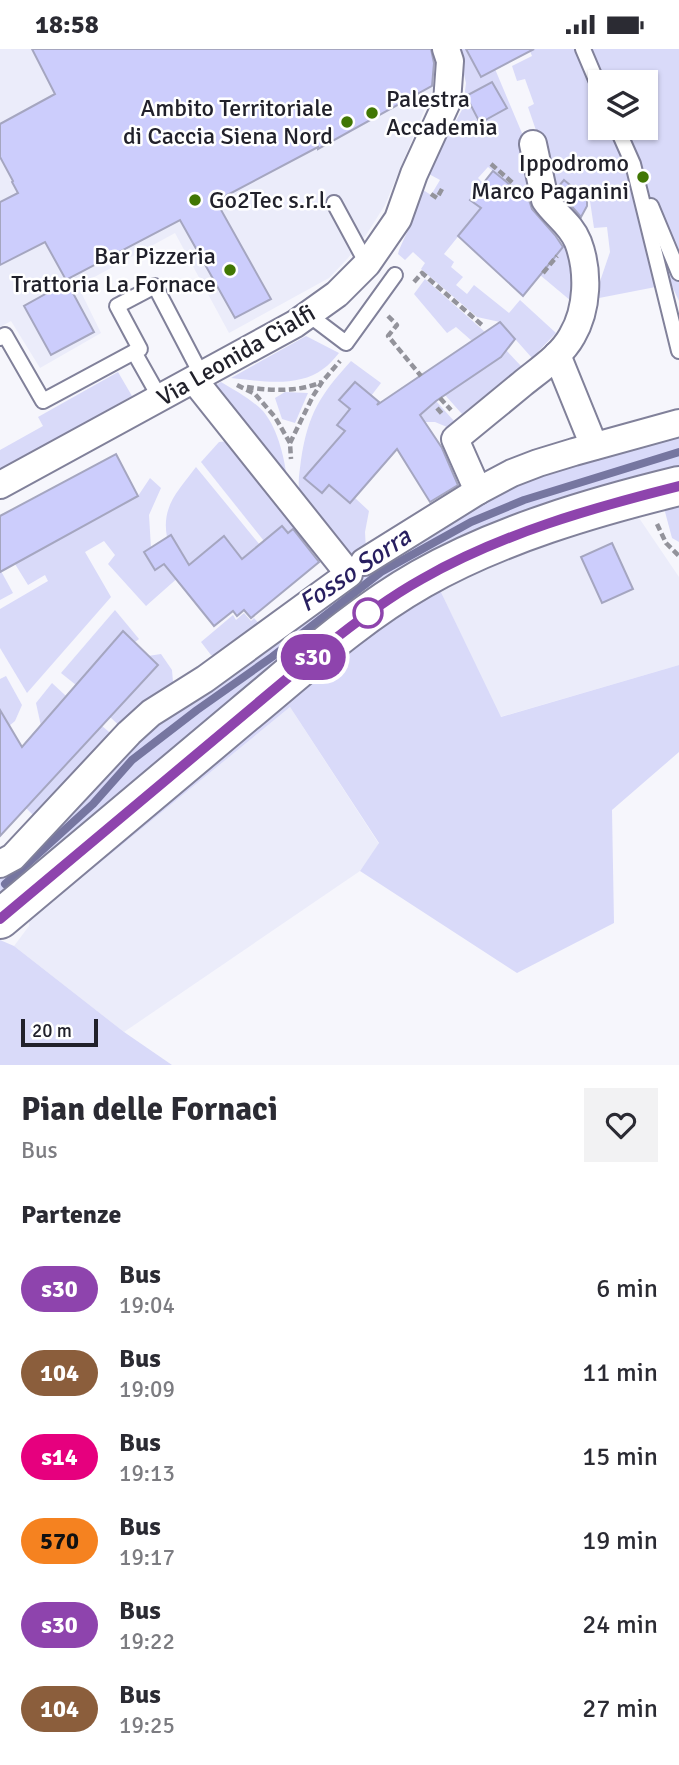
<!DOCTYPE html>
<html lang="it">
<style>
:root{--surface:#fff;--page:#f2f2f3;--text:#2b2b33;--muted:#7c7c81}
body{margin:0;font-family:Signika,sans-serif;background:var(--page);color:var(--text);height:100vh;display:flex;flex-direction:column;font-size:26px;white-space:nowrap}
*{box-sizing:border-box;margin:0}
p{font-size:23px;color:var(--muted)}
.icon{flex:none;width:38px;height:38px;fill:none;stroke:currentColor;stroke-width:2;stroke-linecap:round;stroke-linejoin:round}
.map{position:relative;height:1016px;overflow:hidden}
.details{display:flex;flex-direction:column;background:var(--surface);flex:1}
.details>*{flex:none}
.badge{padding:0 14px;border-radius:23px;font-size:24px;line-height:46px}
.fabs{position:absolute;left:588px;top:21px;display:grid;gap:14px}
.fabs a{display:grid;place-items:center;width:70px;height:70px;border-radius:0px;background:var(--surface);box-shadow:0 2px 5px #0004;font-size:35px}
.scale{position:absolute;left:21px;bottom:18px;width:77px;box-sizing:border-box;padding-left:7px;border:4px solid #21212b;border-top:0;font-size:19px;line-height:24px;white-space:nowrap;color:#21212b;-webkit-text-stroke:5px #fff;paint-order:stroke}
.map>.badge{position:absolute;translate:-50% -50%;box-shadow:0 0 0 4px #fff}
h2{padding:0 21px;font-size:26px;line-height:63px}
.round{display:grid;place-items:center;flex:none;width:74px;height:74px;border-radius:0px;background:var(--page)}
.head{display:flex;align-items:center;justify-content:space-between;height:119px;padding:0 21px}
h1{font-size:33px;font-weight:700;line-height:52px}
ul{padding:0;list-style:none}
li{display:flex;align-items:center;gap:21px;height:84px;padding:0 21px}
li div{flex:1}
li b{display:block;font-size:26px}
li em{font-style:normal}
li .badge{min-width:77px;font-weight:700;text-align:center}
.status{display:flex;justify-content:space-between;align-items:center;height:49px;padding:0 35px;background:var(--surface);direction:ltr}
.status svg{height:19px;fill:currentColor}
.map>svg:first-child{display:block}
</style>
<div class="status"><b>18:58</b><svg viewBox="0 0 49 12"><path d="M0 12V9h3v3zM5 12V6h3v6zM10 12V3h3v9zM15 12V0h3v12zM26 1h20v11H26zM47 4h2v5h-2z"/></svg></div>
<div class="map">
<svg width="679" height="1016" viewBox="0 0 679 1016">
<rect width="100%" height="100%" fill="#f6f6fc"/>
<g fill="#ebecfa">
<polygon points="0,0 438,0 435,35 385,156 366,186 348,209 329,229 229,284 175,184 78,237 101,284 40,319 11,272 0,278"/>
<polygon points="637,466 679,528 679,616 500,668 439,539 515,505"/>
<polygon points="290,658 379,795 360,822 124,983 14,897 29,877 29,872"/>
</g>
<g fill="#d9daf9" fill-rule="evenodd">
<polygon points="458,0 466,0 480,28 495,20 527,96 537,136 524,156 517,142 488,118 478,129 483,134 470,150 481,159 444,205 454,213 451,218 463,228 456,236 467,245 474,236 509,264 520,251 556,284 532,309 500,273 477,268 421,220 425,214 413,203 405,211 398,205 399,201 412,172 420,139 431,146 440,131 427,124 463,59 466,34"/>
<path d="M529,0H679V252L671,235L594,250L610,203L607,178L594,179L590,152L564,131L551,150L540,93L528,58L534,55L525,30L517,32L512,17L532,7ZM600,33H646V79H600Z"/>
<polygon points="570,188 577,257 540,226"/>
<polygon points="425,230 485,283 472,292 456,278 447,284 414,245"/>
<path d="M306,287L339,304C334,310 329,316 323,320C298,339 261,332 231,329Z"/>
<polygon points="506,301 521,317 462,365 445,346"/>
<path d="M351,312L381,334L371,347L355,333L339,351L350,360L337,375L345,382L304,429L321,444L329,436L350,454L355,449L369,462L365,483L366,501L355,510L300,444C297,434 300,421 301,411C308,365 320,346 351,312Z"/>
<polygon points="118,323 132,347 0,421 0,401 43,377 38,368"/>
<path d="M221,333C236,342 251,350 263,362C279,381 285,412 288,436L211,339Z"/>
<polygon points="285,343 308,344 295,374 282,370 275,349"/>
<polygon points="436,352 454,372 447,378 435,373 424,373 414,361"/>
<polygon points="679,386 679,422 369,544 357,529 501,441 559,421"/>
<polygon points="229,392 297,477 288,484 264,492 201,413 219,393"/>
<path d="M196,418L260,496L242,510L224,488L146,557L108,515L115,506L104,492L85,503L111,548L27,644L0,599V560L48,532L45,526L28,536L15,515L138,447L150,429L161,439L149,466L151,499L144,503L155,520L182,504L171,486L167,488C161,457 179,441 196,418Z"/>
<polygon points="679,454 679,493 672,489 664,459"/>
<polygon points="1,522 13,544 0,551 0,523"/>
<polygon points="343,538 355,553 0,849 0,826 134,692"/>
<polygon points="439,539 501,668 679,616 679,703 612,761 614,874 517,924 360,822 379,794 290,658 29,872 28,866 366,586"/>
<polygon points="115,561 139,590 76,636 61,624"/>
<polygon points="244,564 251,572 254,569 262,578 218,608 211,606 201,593 233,566 236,571"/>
<polygon points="161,605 172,621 173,633 123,680 110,668 148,607"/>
<polygon points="6,627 22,656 15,672 9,677 0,661 0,630"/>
<polygon points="52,634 66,647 41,677 36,654"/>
<polygon points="102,677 115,688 37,770 26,759"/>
<polygon points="0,891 14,897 124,983 172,1016 0,1016"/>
</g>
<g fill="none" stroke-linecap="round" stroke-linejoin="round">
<polyline stroke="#7676a0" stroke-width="8" points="5,835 93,755 132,711 197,661 272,608 381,523 471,473 524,451 679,403"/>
</g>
<g fill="#cccdfc" stroke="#a5a6c0" stroke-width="2">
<polygon points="32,0 431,0 434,14 432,37 318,100 318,98 216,152 271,250 235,269 180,171 66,231 45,193 0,216 0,153 18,144 12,133 13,132 0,108 0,75 55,45"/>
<polygon points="466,0 534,0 481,28"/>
<polygon points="492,33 507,59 480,74 466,47"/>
<polygon points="493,122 529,151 532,160 555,186 563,198 523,247 458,187 481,159 470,151"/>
<polygon points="564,131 587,150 587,157 581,168 560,144 558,138"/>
<polygon points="67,233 94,283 51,306 24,257"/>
<polygon points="500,273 515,290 501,308 436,352 420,366 442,399 458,436 430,453 397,400 350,454 329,436 322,444 304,429 345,382 337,376 350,360 339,351 355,333 379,353 377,356"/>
<polygon points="116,405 138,447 0,523 0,467"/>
<polygon points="282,477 288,484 293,480 319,513 251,569 244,561 237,567 233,562 214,577 164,515 155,521 144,503 171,486 189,516 224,487 242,510"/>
<polygon points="612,494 633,540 602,554 581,508"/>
<polygon points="123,582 158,616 0,787 0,661 22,698"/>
</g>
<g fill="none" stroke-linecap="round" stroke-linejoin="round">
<defs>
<g id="lane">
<polyline points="583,0 600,40"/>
<polyline points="617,79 633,115 679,302"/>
<polyline points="334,154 367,215"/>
<polyline points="651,157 679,224"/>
<polyline points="309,266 346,294 395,226"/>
<polyline points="0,289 5,286 43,352 134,303"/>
<polyline points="160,349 134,303 140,300 117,257 155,237 202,327"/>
</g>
<g id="street">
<polyline points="557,306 594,397"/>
<polyline points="0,436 295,275 337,245 367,215 398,170 414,125 447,53 450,12 446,0"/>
<path d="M478,442L455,390C477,372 500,353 522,335C539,321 561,307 572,287C588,260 589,222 578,193C571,175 555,166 545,151L533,95"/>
<polyline points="364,513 478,442 512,424 538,414 574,403 679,374"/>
<polyline points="0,815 13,808 129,684 151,664 205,630 349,525 194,331"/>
</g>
<path id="primary" d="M0,870C81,802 163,733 244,665C301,618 356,567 421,530C498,486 593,458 679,437"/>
</defs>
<use href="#lane" stroke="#81819a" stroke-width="18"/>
<use href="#street" stroke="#81819a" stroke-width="30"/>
<use href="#primary" stroke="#81819a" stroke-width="42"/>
<g stroke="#93939b" stroke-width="4.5" stroke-dasharray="7 3.5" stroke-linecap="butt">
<polyline points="491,115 514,135"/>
<polyline points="431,145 437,149 442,140"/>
<polyline points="543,224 557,207"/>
<polyline points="414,233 422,224 482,276"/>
<polyline points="388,267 397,276 388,287 421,327"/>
<polyline points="237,336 255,345 275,368 290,394 291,410"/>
<path d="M247,338C270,342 300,343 321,333"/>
<polyline points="440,349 451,361"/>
<polyline points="437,359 443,366"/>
<polyline points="290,394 313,347 322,333 340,312"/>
<polyline points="657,475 666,494 679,507"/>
</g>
<use href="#lane" stroke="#fff" stroke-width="14"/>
<use href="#street" stroke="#fff" stroke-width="26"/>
<use href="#primary" stroke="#fff" stroke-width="38"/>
</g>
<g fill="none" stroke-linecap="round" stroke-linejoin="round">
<defs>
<path id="line" d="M0,870L321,601C353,575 386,550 422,530C501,485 591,459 679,437"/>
</defs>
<use href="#line" stroke="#fff" stroke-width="16"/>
<use href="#line" stroke="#8e44ad" stroke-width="10"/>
</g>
<g fill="#417704" stroke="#fff" stroke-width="2.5">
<circle cx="372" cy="64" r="7"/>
<circle cx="347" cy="73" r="7"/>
<circle cx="643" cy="128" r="7"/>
<circle cx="195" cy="151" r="7"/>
<circle cx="230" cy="221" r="7"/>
</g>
<circle fill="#fff" stroke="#8e44ad" stroke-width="3.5" cx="368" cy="564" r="14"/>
<g text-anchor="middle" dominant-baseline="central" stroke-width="5" stroke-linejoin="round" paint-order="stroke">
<g font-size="24" fill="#21212b" stroke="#fff" text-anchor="end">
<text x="386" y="50" text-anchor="start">Palestra<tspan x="386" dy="28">Accademia</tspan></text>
<text x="333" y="59">Ambito Territoriale<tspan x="333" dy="28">di Caccia Siena Nord</tspan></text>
<text x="629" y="114">Ippodromo<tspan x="629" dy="28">Marco Paganini</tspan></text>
<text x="209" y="151" text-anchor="start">Go2Tec s.r.l.</text>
<text x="216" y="207">Bar Pizzeria<tspan x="216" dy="28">Trattoria La Fornace</tspan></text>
</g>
<g font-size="24" fill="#21212b" stroke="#fff">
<text transform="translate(236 306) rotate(-30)">Via Leonida Cialfi</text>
</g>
<g font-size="26" font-style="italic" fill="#281f60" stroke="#fff">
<text transform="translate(355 521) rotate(-34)">Fosso Sorra</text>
</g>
</g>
</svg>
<div class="fabs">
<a><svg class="icon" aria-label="layers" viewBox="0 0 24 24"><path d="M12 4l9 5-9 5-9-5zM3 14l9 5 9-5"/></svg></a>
</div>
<div class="scale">20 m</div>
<b class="badge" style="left:313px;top:608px;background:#8e44ad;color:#fff">s30</b>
</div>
<section class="details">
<div class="head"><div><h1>Pian delle Fornaci</h1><p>Bus</p></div><a class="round"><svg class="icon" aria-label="heart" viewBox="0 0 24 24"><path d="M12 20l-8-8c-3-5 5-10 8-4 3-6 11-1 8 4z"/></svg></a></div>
<h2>Partenze</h2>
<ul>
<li><span class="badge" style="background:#8e44ad;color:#fff">s30</span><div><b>Bus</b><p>19:04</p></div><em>6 min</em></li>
<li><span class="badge" style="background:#8b5e3c;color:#fff">104</span><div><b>Bus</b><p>19:09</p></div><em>11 min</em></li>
<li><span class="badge" style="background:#e6007e;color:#fff">s14</span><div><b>Bus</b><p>19:13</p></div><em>15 min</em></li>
<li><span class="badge" style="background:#f58220;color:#111">570</span><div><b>Bus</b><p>19:17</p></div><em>19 min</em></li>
<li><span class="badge" style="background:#8e44ad;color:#fff">s30</span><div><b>Bus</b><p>19:22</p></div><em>24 min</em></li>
<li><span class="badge" style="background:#8b5e3c;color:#fff">104</span><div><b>Bus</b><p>19:25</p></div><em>27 min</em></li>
</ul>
</section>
